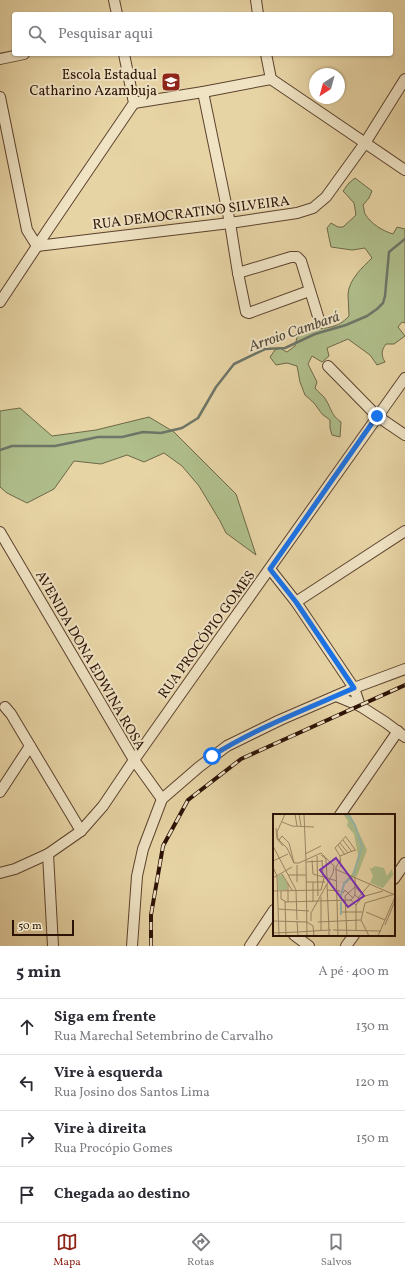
<!DOCTYPE html>
<html lang="pt">
<head>
<meta charset="utf-8">
<style>
	body { margin:0; font-family:Vollkorn,serif; background:#f7f7f7; color:#2b2b33 }
	.compass { position:absolute; left:309px; top:68px; width:36px; height:36px; border-radius:50%; background:#fff; box-shadow:0 1px 3px #0004; rotate:216deg }
	.scale { position:absolute; left:12px; bottom:10px; width:62px; box-sizing:border-box; padding-left:4px; border:2px solid #2d1206; border-top:0; font-size:11px; line-height:14px; white-space:nowrap; color:#2d1206; -webkit-text-stroke:3px #efe3c4; paint-order:stroke }
	.stop { position:absolute; width:12px; height:12px; margin:-9px; border:3px solid #1a73e8; border-radius:50%; background:#fff }
	.stop.end { background:#1a73e8; border-color:#fff; box-shadow:0 1px 4px #0008 }
	.list { margin:0; padding:0; list-style:none }
	h2 { display:flex; justify-content:space-between; align-items:center; height:52px; margin:0; padding:0 16px; font-size:17px }
	h2 small { font-size:13px; font-weight:400; color:#7c7c81 }
	.list li { display:grid; grid-template-columns:26px 1fr auto; gap:12px; align-items:center; box-sizing:border-box; height:56px; padding:0 16px; border-top:1px solid #e1e1e2 }
	.list b { display:block; font-size:15px; white-space:nowrap }
	.list p { margin:0; font-size:13px; white-space:nowrap; color:#7c7c81 }
	.list em { font-size:13px; font-style:normal; color:#7c7c81 }
	.icon { flex:none; width:22px; height:22px; fill:none; stroke:currentColor; stroke-width:2; stroke-linecap:round; stroke-linejoin:round }
	.map { position:relative; flex:none; width:405px; height:946px; overflow:hidden }
	.search { position:absolute; background:#fff; box-shadow:0 1px 3px #0004; left:12px; right:12px; top:12px; height:44px; display:flex; align-items:center; gap:10px; box-sizing:border-box; padding:0 14px; border-radius:4px; color:#7c7c81; font-size:15px }
	.sheet { height:276px; background:#fff }
	nav { display:flex; justify-content:space-around; align-items:center; box-sizing:border-box; height:56px; border-top:1px solid #e1e1e2; background:#fff; font-size:11px; color:#7c7c81 }
	nav a { display:grid; justify-items:center; gap:2px }
	nav .on { color:#8f2418 }
	.map>svg:first-child { display:block }
</style>
</head>
<body>
<div class="map">
<svg width="405" height="946" viewBox="0 0 405 946">
	<rect width="100%" height="100%" fill="#e7d4a5"/>
	<filter id="stains"><feTurbulence type="fractalNoise" baseFrequency=".005" numOctaves="4"/><feColorMatrix values="0 0 0 0 .2 0 0 0 0 .09 0 0 0 0 .02 0 0 0 .5 -.17"/></filter>
	<radialGradient id="worn" r=".72"><stop offset=".6" stop-color="#630" stop-opacity="0"/><stop offset="1" stop-color="#630" stop-opacity=".3"/></radialGradient>
	<g fill="#afbe8b" stroke="#6e6848">
		<path d="M 355,178 L 372,191 L 369,198 L 363,205 C 364,208 364,212 365,214 C 371,224 383,231 393,234 L 397,227 L 405,229 L 405,323 L 402,322 L 398,327 L 405,336 L 394,344 L 386,344 C 381,351 381,355 385,362 L 377,365 L 370,355 L 348,339 L 327,348 L 329,356 L 322,362 L 312,356 L 308,364 L 317,382 L 315,388 C 318,392 324,396 326,400 C 332,410 331,415 341,422 L 340,437 L 332,435 L 330,428 L 330,420 L 322,414 L 314,403 L 305,395 L 300,382 L 297,366 L 287,363 L 276,365 L 270,357 L 275,350 L 280,348 L 287,352 L 295,346 L 297,337 C 301,335 307,331 311,330 C 328,327 337,329 349,316 C 349,309 348,301 348,294 C 349,279 363,267 372,258 L 365,248 L 352,250 L 331,247 L 327,228 L 331,223 L 338,227 L 343,227 L 356,215 L 354,203 L 343,191 L 349,183 Z"/>
		<polygon points="20,408 52,436 96,430 149,417 174,432 236,494 256,555 226,533 220,521 199,486 182,466 164,453 144,462 127,455 101,464 74,461 54,489 27,503 7,493 0,487 0,411"/>
	</g>
	<g fill="none" stroke-linecap="round" stroke-linejoin="round">
		<polyline stroke="#6d7668" stroke-width="2.5" points="0,450 12,446 55,446 98,437 122,437 143,432 161,433 182,428 198,418 216,387 234,364 265,349 285,348 315,334 346,325 367,316 377,309 383,303 385,296 389,252 405,239"/>
		<defs>
			<g id="minor">
				<polyline points="114,0 117,14"/>
				<polyline points="256,0 258,14"/>
				<polyline points="0,59 24,54"/>
				<polyline points="271,79 405,170"/>
				<polyline points="203,92 230,223 238,273 246,312 249,313 309,291"/>
				<polyline points="0,97 27,230 37,246 230,223 297,213 313,208 326,197 365,143 405,79"/>
				<polyline points="134,103 203,92 271,79 266,54"/>
				<polyline points="238,273 291,257 297,257 301,261 320,323"/>
				<polyline points="0,302 49,228 134,103 124,54"/>
				<polyline points="328,366 377,416 405,435"/>
				<polyline points="0,532 134,760 162,799"/>
				<polyline points="270,569 296,602 354,688 360,706 385,722 405,737"/>
				<polyline points="296,602 405,531"/>
				<polyline points="336,696 360,706"/>
				<polyline points="5,707 11,714 81,831"/>
				<polyline points="0,792 30,746"/>
				<polyline points="340,815 398,731"/>
				<polyline points="48,854 53,946"/>
				<polyline points="0,873 15,869 48,854 81,831 103,806 134,760 218,641 405,378"/>
				<polyline points="394,879 405,863"/>
				<polyline points="294,935 309,946"/>
				<polyline points="132,946 137,876 143,849 162,799 199,767 227,746 280,720 354,688 405,669"/>
				<polyline points="250,946 274,910"/>
				<polyline points="346,946 354,935"/>
			</g>
		</defs>
		<use href="#minor" stroke="#5c422e" stroke-width="12"/>
		<use href="#minor" stroke="#efe3c4" stroke-width="10"/>
		<defs>
			<polyline id="rail" points="151,946 151,915 163,846 188,800 241,759 405,685"/>
		</defs>
		<use href="#rail" stroke="#2d1206" stroke-width="4"/>
		<use href="#rail" stroke="#efe3c4" stroke-width="2.5" stroke-dasharray="8" stroke-linecap="butt"/>
	</g>
	<g fill="none" stroke-linecap="round" stroke-linejoin="round">
		<path stroke="#1a73e8" stroke-width="5" d="M 212,756 C 256,728 307,709 354,688 L 296,602 L 270,569 L 377,416"/>
	</g>
	<defs>
		<symbol id="school-square" viewBox="-11 -11 22 22"><rect x="-9" y="-9" width="18" height="18" rx="4" fill="#8f2418" stroke="#efe3c4"/><path d="M0-5L7-2L0 1L-7-2ZM-4 1L0 2.5L4 1V4Q0 6-4 4Z" fill="#fff"/></symbol>
	</defs>
	<g fill-rule="evenodd">
		<use href="#school-square" x="160" y="71" width="22" height="22"/>
	</g>
	<g text-anchor="middle" stroke-width="4" stroke-linejoin="round" paint-order="stroke">
		<g font-size="14" fill="#2d1206" stroke="#efe3c4" text-anchor="end">
			<text x="157" y="79">Escola Estadual<tspan x="157" dy="16">Catharino Azambuja</tspan></text>
		</g>
		<g font-size="14" fill="#2d1206" stroke="#efe3c4">
			<text transform="translate(191 212) rotate(-7)" y="5">RUA DEMOCRATINO SILVEIRA</text>
			<text transform="translate(206 634) rotate(-54)" y="5">RUA PROCÓPIO GOMES</text>
			<text transform="translate(91 660) rotate(60)" y="5">AVENIDA DONA EDWINA ROSA</text>
		</g>
		<g font-size="15" font-style="italic" fill="#524c3f" stroke="#efe3c4">
			<text transform="translate(294 331) rotate(-19)" y="5">Arroio Cambará</text>
		</g>
	</g>
	<g transform="translate(273 814)">
		<rect width="122" height="122" fill="#e7d4a5"/>
		<path d="M 70,0 L 77,0 L 94,36 L 84,62 L 71,69 L 65,67 L 71,68 L 82,57 L 85,41 L 81,20 L 74,12 L 75,7 ZM 102,52 L 111,54 L 114,62 L 119,55 L 120,61 L 110,74 L 97,69 L 100,62 L 96,53 L 98,55 ZM 9,60 L 14,69 L 14,76 L 5,76 L 5,62 Z" fill="#afbe8b"/>
		<path fill="none" stroke="#97b8aa" stroke-width="2" d="M 75,0 L 82,11 L 89,33 L 80,61M 67,85 L 71,70 L 78,63M 68,88 L 68,101"/>
		<path fill="none" stroke="#9d8665" stroke-width="1" d="M 22,0 L 24,12M 26,0 L 28,12M 31,0 L 33,47M 9,8 L 19,12 L 41,13M 3,14 L 4,25 L 10,32M 4,18 L 5,25 L 14,34 L 21,49 L 26,49 L 48,39 L 61,52 L 60,59 L 38,99 L 38,107M 4,18 L 12,0M 73,23 L 83,37M 6,26 L 9,22 L 16,29 L 21,49M 70,26 L 79,38M 67,29 L 75,39M 65,31 L 72,41M 0,32 L 23,76 L 24,106M 32,40 L 48,32M 48,41 L 53,45 L 54,64M 44,42 L 45,82M 67,42 L 82,36M 39,46 L 40,60 L 64,67M 49,46 L 50,63M 0,47 L 15,40M 32,48 L 50,47M 33,48 L 34,122M 24,51 L 24,68M 0,53 L 4,62 L 6,122M 68,53 L 67,42 L 62,34 L 73,22M 62,55 L 122,81M 9,60 L 19,76M 15,61 L 33,61M 82,63 L 82,81 L 87,86 L 83,91 L 78,86 L 82,81M 0,64 L 19,53M 33,68 L 52,68M 40,68 L 40,88M 15,69 L 15,88M 54,70 L 56,116 L 58,116M 54,76 L 67,77M 0,77 L 48,76 L 51,64M 8,77 L 8,85 L 12,87 L 13,122M 70,79 L 72,76 L 80,84M 92,82 L 110,77M 85,84 L 97,70M 12,88 L 78,86M 83,91 L 83,116M 5,95 L 36,97M 69,98 L 89,98M 93,98 L 112,106M 0,107 L 34,108M 24,107 L 25,122M 34,108 L 40,112 L 41,122M 45,108 L 88,106M 112,111 L 122,87M 48,116 L 48,83M 60,116 L 108,117M 24,118 L 56,116 L 56,122M 0,119 L 24,118M 65,122 L 63,53 L 68,45M 74,122 L 72,82 L 82,73 L 92,82M 96,122 L 88,106 L 92,89 L 122,80M 105,122 L 122,83"/>
		<path fill="#7b2cbf" fill-opacity="0.15" stroke="#7b2cbf" stroke-width="2" d="M 63,44 L 91,82 L 75,93 L 47,56 Z"/>
		<rect width="122" height="122" fill="none" stroke="#2d1206" stroke-width="2"/>
	</g>
	<rect width="100%" height="100%" filter="url(#stains)"/>
	<rect width="100%" height="100%" fill="url(#worn)"/>
</svg>
<svg class="compass" viewBox="-18 -18 36 36"><path d="M0-13l5 13h-10z" fill="#e53935"/><path d="M0 13l5-13h-10z" fill="#7c7c81"/></svg>
<div class="scale">50 m</div>
<div class="stop" style="left:212px;top:756px"></div>
<div class="stop end" style="left:377px;top:416px"></div>
<div class="search"><svg class="icon" aria-label="search" viewBox="0 0 24 24"><circle cx="10" cy="10" r="6"/><path d="M15 15l6 6"/></svg>Pesquisar aqui</div>
</div>
<section class="sheet">
<h2>5 min<small>A pé · 400 m</small></h2>
<ul class="list">
<li><svg class="icon" aria-label="ahead" viewBox="0 0 24 24"><path d="M12 20V5M6 11l6-6 6 6"/></svg><div><b>Siga em frente</b><p>Rua Marechal Setembrino de Carvalho</p></div><em>130 m</em></li>
<li><svg class="icon" aria-label="left" viewBox="0 0 24 24"><path d="M17 20v-9H6M10 6l-5 5 5 5"/></svg><div><b>Vire à esquerda</b><p>Rua Josino dos Santos Lima</p></div><em>120 m</em></li>
<li><svg class="icon" aria-label="right" viewBox="0 0 24 24"><path d="M7 20v-9h11M14 6l5 5-5 5"/></svg><div><b>Vire à direita</b><p>Rua Procópio Gomes</p></div><em>150 m</em></li>
<li><svg class="icon" aria-label="arrive" viewBox="0 0 24 24"><path d="M6 21V4h12l-3 4 3 4H6"/></svg><div><b>Chegada ao destino</b></div></li>
</ul>
</section>
<nav>
<a class="on"><svg class="icon" aria-label="map" viewBox="0 0 24 24"><path d="M3 6l6-2 6 2 6-2v14l-6 2-6-2-6 2zM9 4v14M15 6v14"/></svg>Mapa</a>
<a><svg class="icon" aria-label="directions" viewBox="0 0 24 24"><path d="M12 3l9 9-9 9-9-9zM9 14v-3h6M13 9l2 2-2 2"/></svg>Rotas</a>
<a><svg class="icon" aria-label="saved" viewBox="0 0 24 24"><path d="M7 4h10v16l-5-4-5 4z"/></svg>Salvos</a>
</nav>
</body>
</html>
